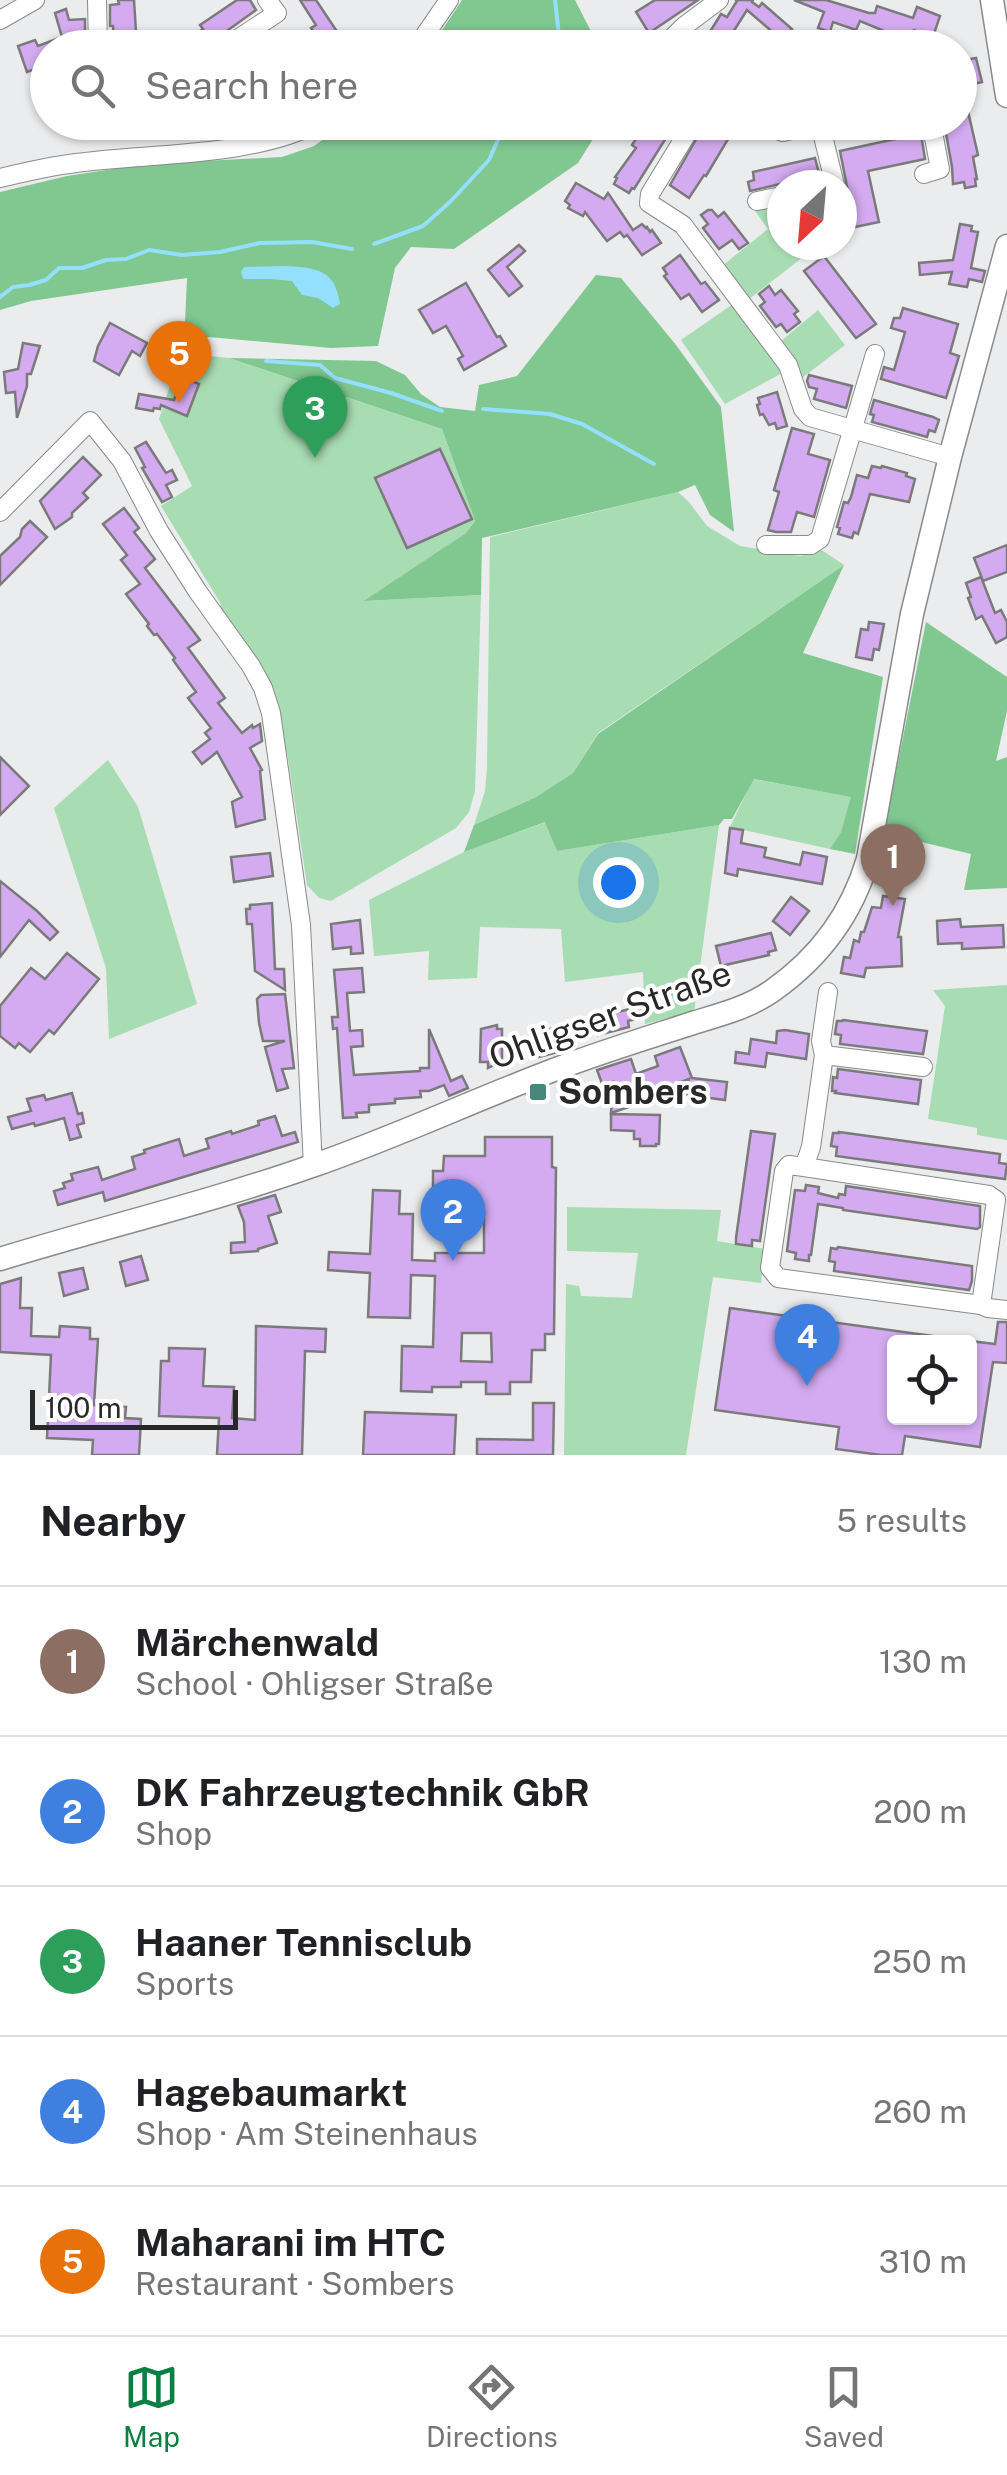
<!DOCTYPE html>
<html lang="en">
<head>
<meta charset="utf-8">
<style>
	body { margin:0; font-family:"Public Sans",sans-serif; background:#f2f2f2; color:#202124 }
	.controls { position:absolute; right:30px; bottom:30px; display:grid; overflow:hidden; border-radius:10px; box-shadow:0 2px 8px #0004 }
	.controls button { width:90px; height:90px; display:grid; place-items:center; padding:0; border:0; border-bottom:2px solid #e0e0e0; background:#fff; color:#202124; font:50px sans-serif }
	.compass { position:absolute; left:767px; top:170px; width:90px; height:90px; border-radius:50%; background:#fff; box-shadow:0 2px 8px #0004; rotate:206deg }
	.scale { position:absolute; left:30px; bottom:25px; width:208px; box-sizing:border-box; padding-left:10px; border:5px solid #282829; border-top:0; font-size:28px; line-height:35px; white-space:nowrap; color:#282829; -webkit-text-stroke:8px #fff; paint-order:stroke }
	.you { position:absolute; left:618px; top:882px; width:35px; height:35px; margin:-25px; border:8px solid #fff; border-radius:50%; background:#1a73e8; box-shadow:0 0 0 15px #1a73e833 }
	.badge { display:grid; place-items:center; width:65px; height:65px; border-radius:50%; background:#0b8043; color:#fff; font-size:32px; font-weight:700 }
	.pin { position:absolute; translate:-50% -82px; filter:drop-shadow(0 2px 5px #0008) }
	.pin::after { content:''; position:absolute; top:52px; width:35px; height:30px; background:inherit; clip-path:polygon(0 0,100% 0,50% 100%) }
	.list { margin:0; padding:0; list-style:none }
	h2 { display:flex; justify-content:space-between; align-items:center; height:130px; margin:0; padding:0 40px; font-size:42px }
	h2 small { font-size:32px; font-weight:400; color:#757577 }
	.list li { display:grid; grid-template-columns:65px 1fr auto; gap:30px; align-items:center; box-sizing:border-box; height:150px; padding:0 40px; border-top:2px solid #e0e0e0 }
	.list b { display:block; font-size:38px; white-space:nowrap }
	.list p { margin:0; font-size:32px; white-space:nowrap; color:#757577 }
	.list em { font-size:32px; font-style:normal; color:#757577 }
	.icon { flex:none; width:55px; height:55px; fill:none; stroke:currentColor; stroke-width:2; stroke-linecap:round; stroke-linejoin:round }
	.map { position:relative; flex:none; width:1007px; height:1455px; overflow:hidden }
	.search { position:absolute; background:#fff; box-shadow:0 2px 8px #0004; left:30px; right:30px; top:30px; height:110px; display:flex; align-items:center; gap:25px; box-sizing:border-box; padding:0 35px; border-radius:55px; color:#757577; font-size:38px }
	.sheet { height:880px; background:#fff }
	nav { display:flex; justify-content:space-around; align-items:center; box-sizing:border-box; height:140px; border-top:2px solid #e0e0e0; background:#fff; font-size:28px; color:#757577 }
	nav a { display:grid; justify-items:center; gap:5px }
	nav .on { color:#0b8043 }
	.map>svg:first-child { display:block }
</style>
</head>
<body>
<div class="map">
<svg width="1007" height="1455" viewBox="0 0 1007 1455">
	<rect width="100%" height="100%" fill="#ebeced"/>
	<g fill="#a8dcb2">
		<polygon points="782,205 782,245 811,245 812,250 749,299 722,266 768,229 755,211"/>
		<polygon points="733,304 782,373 725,404 681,340"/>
		<polygon points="818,310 845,345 802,378 798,365 780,342"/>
		<polygon points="181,353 229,358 442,429 475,521 466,533 366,601 481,595 475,791 469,812 456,828 331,901 319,898 307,885 288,758 270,688 219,608 221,604 161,506 192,486 159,419"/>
		<polygon points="678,492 689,502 707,526 740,546 800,556 820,549 844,565 598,733 573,773 536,797 474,825 485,791 487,768 490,537"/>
		<polygon points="108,760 138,807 197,1004 109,1039 106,968 54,808"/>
		<polygon points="753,779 852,797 841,832 830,849 730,827"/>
		<polygon points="546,822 557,851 719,825 694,1012 645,1024 643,972 565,982 561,929 480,927 477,978 428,980 429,951 374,956 369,900 464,852"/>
		<polygon points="1007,985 1007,1140 977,1135 977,1128 928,1119 945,1006 933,990"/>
		<polygon points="567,1207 721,1210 717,1241 765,1249 761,1283 713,1277 686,1455 564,1455 566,1284 579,1286 581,1296 632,1298 638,1253 567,1251"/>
	</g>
	<g fill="#80c790">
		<polygon points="462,0 575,0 599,47 431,47"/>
		<polygon points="346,123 603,123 578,163 454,249 411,247 395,268 378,346 331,348 209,337 184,344 187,278 31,301 0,310 0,192 67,176 146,164 282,157 314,146"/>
		<polygon points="596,275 621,278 676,345 721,407 734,532 710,515 695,485 678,492 482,538 481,595 364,601 466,533 475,521 442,429 229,358 376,361 405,375 421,394 440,407 475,411 479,385 517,376"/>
		<polygon points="844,565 803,653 883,677 855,854 830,849 841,832 851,797 754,779 732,819 724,819 719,825 557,851 545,822 464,852 474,825 536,797 573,773 598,734"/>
		<polygon points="926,622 1007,677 1007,711 996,761 1007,757 1007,888 964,890 971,854 884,833"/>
	</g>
	<path fill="#94defe" d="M 286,266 C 317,268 335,269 340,304 L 333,308 L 318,298 L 302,295 L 292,281 L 271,279 L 243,279 L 241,272 L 244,267 Z"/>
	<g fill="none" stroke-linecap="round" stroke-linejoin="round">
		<g stroke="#94defe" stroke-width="4">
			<polyline points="555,0 559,35 555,48"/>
			<polyline points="374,244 423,226 450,202 489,160 506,122"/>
			<polyline points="0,297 13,287 29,285 46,280 59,268 82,268 106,260 126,259 149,250 182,255 220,252 260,243 312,242 352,249"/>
			<polyline points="266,361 320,365 335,378 391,393 442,411"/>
			<polyline points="483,409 550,414 582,424 654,464"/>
		</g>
	</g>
	<g fill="#d4abf1" stroke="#7b7a7b" stroke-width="2.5" fill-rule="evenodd">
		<polygon points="118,0 134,0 137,48 126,48 126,43 114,44 113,26 110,26 110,5 119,4"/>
		<polygon points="237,0 250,0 256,10 217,38 212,48 175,48 203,29 200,25"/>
		<polygon points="300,0 316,0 348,48 324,48 311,28 316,25"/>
		<polygon points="655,0 698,0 649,33 636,12"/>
		<polygon points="736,0 753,0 752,2 759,7 762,3 792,29 782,40 747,10 723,48 696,48 706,33 708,35 721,14 727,17 737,1"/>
		<polygon points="794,0 826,0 869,13 875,13 877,6 913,18 917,7 940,16 933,37 914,30 912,36 907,35 906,40 860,21 856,30 833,22 830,32 818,28 824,12"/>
		<polygon points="66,9 69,20 85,19 85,48 48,48 48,64 27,72 18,46 35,40 38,46 62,37 55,13"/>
		<polygon points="976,58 982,82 960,87 960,61"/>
		<polygon points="960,94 964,94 978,155 973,157 977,179 975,179 976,186 965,188 964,182 953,184 952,167 944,122 960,122"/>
		<polygon points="647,122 676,122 634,189 632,188 629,193 614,184 617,178 615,177 636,148 632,145"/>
		<polygon points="706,122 738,122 734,135 731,134 706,176 704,175 689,198 670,185"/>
		<polygon points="915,122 919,122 925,159 868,171 879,222 855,227 840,151 909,136 908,132 917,130"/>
		<polygon points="815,158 821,181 804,185 780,184 750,191 748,182 754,180 753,172"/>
		<polygon points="576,183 604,199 608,193 633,230 642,224 646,228 647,227 650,232 652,230 661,243 642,255 627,235 624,237 620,232 607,241 585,212 583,216 568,208 570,205 565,201"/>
		<polygon points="708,210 712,210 718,217 724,212 748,243 739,249 732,240 719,249 703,228 708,224 701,215"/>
		<polygon points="960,224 972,226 971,231 978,232 971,268 985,271 982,282 969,279 967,287 949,284 952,272 920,275 919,263 953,260"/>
		<polygon points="519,245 525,251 507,267 522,286 509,296 488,270"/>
		<polygon points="680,255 701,284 705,282 719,300 702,312 689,294 681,299 664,276 667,274 663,268"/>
		<polygon points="824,256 876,324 856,338 804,271"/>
		<polygon points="466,283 497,337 500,336 506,346 464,370 458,359 463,356 446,326 433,333 419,310"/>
		<polygon points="769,286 775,295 781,290 798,311 794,314 800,322 787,332 781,324 776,327 760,306 765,302 759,294"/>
		<polygon points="903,308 958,324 950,353 959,356 946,398 881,379 884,367 894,370 905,332 891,328 894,318 900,318"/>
		<polygon points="110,323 147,343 140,356 132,351 119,375 94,361 98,346"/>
		<polygon points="23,343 40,346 31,374 27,374 27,386 17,418 15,392 6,393 4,372 18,369"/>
		<polygon points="809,375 852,386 846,408 814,399 817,389 809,387 807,381"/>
		<polygon points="187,379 199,384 187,416 161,405 160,409 154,408 153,411 136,408 139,394 174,400 181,383 185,384"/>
		<polygon points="777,392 787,426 777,429 775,423 769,425 763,414 760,415 757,405 760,404 758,398"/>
		<polygon points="874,400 933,417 939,420 935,432 929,430 927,437 872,422 874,415 870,414"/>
		<polygon points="792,428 814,434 808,454 830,460 814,517 797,512 791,532 776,532 768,530 779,492 774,490"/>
		<polygon points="146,442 166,473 172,470 177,480 166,485 172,497 162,502 142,468 145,467 135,448"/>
		<polygon points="440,449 472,519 407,548 375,478"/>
		<polygon points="83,457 101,475 83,493 88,498 72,513 72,517 55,529 40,501"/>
		<polygon points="872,466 881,468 882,466 907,473 906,476 915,479 909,502 870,494 858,534 854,532 852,538 838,534 840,528 837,527 844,502 848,503 851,497 857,475 868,478"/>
		<polygon points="124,508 139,528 134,532 155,559 145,568 200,640 188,648 225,698 218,703 242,733 252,725 253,728 260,724 262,741 250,748 262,770 260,771 265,819 236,827 232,802 242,797 217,752 202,764 193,752 210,739 205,733 211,728 188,698 196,692 173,660 175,658 157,634 154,635 147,626 149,624 126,594 140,584 121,560 127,555 103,524"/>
		<polygon points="30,521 47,537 0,585 0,556 20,537 22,529"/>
		<polygon points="1007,545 1007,572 983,581 974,558"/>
		<polygon points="981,577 995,613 1001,610 1007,622 1007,637 996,643 982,616 976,619 968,598 971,597 966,583"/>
		<polygon points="869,622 884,624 879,650 874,649 872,660 856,657 861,629 868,630"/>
		<polygon points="0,757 29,786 0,815"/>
		<polygon points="730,828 743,830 741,843 766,848 764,857 800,865 803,852 827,857 822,884 738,869 737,876 725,873"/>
		<polygon points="270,853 273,876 234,882 231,857"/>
		<polygon points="0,881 37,911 58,932 50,940 29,920 0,957"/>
		<polygon points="883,896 905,899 898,937 901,937 902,966 866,968 864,977 841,973 844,957 850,958 854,940 859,942 861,932 864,932 872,907 881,908"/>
		<polygon points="791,897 809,911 790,935 773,921"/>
		<polygon points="272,903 275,969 284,969 285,990 255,971 252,924 247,924 246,909 250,909 250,905"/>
		<polygon points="960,919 961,927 1003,925 1004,947 962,949 962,943 938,944 937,921"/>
		<polygon points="360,920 363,953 351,954 351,947 333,949 331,924"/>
		<polygon points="771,933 776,950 768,952 769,955 721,966 716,946"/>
		<polygon points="67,953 99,979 54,1034 49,1030 30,1052 19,1043 15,1048 0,1036 0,1006 31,968 45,979"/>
		<polygon points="362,968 364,992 347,993 350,1031 362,1030 363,1046 351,1047 354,1075 420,1071 420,1068 429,1068 429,1029 451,1081 462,1076 468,1088 449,1096 444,1085 429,1091 420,1091 421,1097 395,1099 395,1103 369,1105 369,1112 356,1113 357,1117 343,1118 337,1028 333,1029 332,1017 338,1017 334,970"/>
		<polygon points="285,994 294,1068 282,1069 288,1088 277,1091 265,1047 285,1041 263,1041 259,1023 257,999 261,995"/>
		<polygon points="640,1006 643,1017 628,1021 629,1027 598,1035 593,1019"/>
		<polygon points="843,1020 927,1031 923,1054 840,1044 841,1035 835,1034 837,1021 842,1021"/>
		<polygon points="497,1025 497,1029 502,1029 502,1061 488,1068 488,1062 480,1062 481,1029"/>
		<polygon points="553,1028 562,1051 539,1057 531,1037"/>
		<polygon points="785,1030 809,1034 806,1059 767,1053 765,1067 735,1063 736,1052 749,1054 751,1039 776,1043 777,1031"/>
		<polygon points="680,1047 692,1078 727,1082 725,1100 687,1095 689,1079 663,1089 665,1095 611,1113 613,1082 603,1086 597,1070 631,1059 636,1074 658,1066 655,1056"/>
		<polygon points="838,1069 921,1080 918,1104 835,1093 836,1091 832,1091 833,1077 837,1078"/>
		<polygon points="72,1093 78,1114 82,1113 84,1123 77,1125 81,1137 70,1140 64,1118 35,1126 34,1123 12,1129 8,1117 31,1111 27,1099 44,1095 46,1100"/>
		<polygon points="611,1114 660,1115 659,1144 656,1144 656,1146 640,1146 640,1139 634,1139 634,1131 611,1130"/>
		<polygon points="275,1116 282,1136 295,1132 298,1142 105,1201 103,1192 58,1205 54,1191 65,1188 63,1183 73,1180 71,1174 98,1167 102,1180 135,1169 132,1157 145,1153 144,1150 179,1139 184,1156 209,1148 206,1139 231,1131 232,1134 259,1125 258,1121"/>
		<polygon points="751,1131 775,1134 760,1241 752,1240 752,1246 736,1244 736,1238"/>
		<polygon points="839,1132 1000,1154 999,1163 1007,1164 1005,1179 836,1156 837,1147 831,1146 833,1133 839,1133"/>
		<path d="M 485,1137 L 552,1137 L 552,1167 L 556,1168 L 554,1334 L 545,1334 L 545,1350 L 532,1350 L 531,1382 L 510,1382 L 510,1394 L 486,1394 L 486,1382 L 461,1382 L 461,1387 L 432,1387 L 432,1392 L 401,1391 L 402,1346 L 433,1347 L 435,1276 L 411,1275 L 410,1318 L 368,1317 L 370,1273 L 328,1270 L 329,1252 L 370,1254 L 373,1190 L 400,1191 L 399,1214 L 413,1214 L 412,1260 L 435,1261 L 435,1253 L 484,1253 L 484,1213 L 433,1212 L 433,1171 L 443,1171 L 444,1156 L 485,1156 ZM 462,1333 L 491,1333 L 492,1362 L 461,1361 Z"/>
		<polygon points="806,1185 819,1187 818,1193 838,1198 839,1194 845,1195 846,1186 980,1206 980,1227 977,1229 843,1210 843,1208 818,1204 811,1255 809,1255 809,1261 795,1259 796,1253 787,1251 790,1227 795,1190 805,1191"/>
		<polygon points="275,1195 281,1212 268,1216 277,1243 258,1249 258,1251 231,1253 231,1243 245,1242 244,1222 238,1206"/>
		<polygon points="838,1247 972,1266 972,1281 969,1290 834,1271 835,1262 829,1261 831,1248 837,1249"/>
		<polygon points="141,1256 148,1280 126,1286 120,1262"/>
		<polygon points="83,1268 88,1289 64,1296 59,1273"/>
		<polygon points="21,1278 20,1308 32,1308 31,1336 59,1337 60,1326 90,1328 90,1339 98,1339 94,1405 126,1407 125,1418 141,1419 139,1455 92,1455 93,1440 47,1438 51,1355 0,1352 0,1284"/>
		<polygon points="730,1308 933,1336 932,1342 894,1342 894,1418 970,1418 970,1341 995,1344 998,1322 1007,1322 1007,1363 993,1362 980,1447 905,1436 902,1455 881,1455 836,1449 839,1427 715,1410"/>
		<polygon points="256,1326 326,1329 325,1352 305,1351 302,1455 217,1455 219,1418 159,1416 161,1361 169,1361 169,1348 205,1349 203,1386 234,1387 232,1418 255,1420"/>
		<polygon points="533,1403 554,1403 553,1455 477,1455 477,1439 533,1440"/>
		<polygon points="365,1412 456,1415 454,1455 363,1455"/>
	</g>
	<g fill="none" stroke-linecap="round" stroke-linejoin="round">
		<defs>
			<g id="minor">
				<polyline points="97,0 98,48"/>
				<polyline points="0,20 35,0"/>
				<polyline points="224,48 277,13 267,0"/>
				<polyline points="416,48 449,0"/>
				<polyline points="662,48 683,27 719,0"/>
				<polyline points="694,122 650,194 649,203 683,225 788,365 803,409 810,417 950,457"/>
				<polyline points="756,122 783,132 827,122"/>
				<polyline points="820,124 835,185"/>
				<polyline points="924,174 940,169 931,122"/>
				<path d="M 0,178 C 25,172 51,166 76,163 C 148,153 256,157 319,122"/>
				<polyline points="757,201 782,196"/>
				<polyline points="0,512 90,421 122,461 159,531 198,592 251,666 263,688 271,713 301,925 313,1166"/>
				<polyline points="766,545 811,545 820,539 875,354"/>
				<polyline points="824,1055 923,1067"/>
				<polyline points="804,1167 989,1195 996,1200 981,1305 778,1278 770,1268 784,1171 789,1165 804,1167 811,1147 824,1055 821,1041 828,992"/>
				<polyline points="981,1305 988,1308 1007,1310"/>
			</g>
			<g id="secondary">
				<polyline points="992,0 1007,96"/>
				<path d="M 0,1259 C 104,1227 210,1202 312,1166 C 396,1137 476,1099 559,1068 C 604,1051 650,1037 696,1022 C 723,1014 749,1007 772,991 C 819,958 852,914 868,859 L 912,614 L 950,457 L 1007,246"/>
			</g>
		</defs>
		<use href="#minor" stroke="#898a8b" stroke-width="20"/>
		<use href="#secondary" stroke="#898a8b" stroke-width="25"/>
		<use href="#minor" stroke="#fff" stroke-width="18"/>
		<use href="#secondary" stroke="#fff" stroke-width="22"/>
	</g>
	<rect fill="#46897a" stroke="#fff" stroke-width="4" x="528" y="1082" width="20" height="20" rx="5"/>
	<g text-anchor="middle" stroke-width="8" stroke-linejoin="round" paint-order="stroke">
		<g font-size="35" fill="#282829" stroke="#fff">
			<text transform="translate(610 1015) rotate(-20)" y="12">Ohligser Straße</text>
		</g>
		<g font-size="35" font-weight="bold" fill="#282829" stroke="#fff" text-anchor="start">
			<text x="558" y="1104">Sombers</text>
		</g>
	</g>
</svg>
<div class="controls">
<button><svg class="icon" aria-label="locate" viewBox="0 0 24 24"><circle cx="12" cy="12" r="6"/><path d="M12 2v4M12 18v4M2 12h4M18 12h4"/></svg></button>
</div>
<svg class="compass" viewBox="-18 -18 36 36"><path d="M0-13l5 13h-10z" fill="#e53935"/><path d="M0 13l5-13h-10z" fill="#757577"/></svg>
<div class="scale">100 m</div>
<div class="you"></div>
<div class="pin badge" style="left:893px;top:906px;background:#8d6e63">1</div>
<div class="pin badge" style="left:453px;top:1261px;background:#3f7fe0">2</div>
<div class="pin badge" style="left:315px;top:458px;background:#2e9e5b">3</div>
<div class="pin badge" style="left:807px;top:1386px;background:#3f7fe0">4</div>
<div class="pin badge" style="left:179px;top:403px;background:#e8710a">5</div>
<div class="search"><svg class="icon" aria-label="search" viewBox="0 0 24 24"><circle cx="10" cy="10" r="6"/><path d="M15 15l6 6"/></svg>Search here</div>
</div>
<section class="sheet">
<h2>Nearby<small>5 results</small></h2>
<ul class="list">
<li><span class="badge" style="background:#8d6e63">1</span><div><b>Märchenwald</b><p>School · Ohligser Straße</p></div><em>130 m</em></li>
<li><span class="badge" style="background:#3f7fe0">2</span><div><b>DK Fahrzeugtechnik GbR</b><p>Shop</p></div><em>200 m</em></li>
<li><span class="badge" style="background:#2e9e5b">3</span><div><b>Haaner Tennisclub</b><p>Sports</p></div><em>250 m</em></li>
<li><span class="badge" style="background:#3f7fe0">4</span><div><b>Hagebaumarkt</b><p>Shop · Am Steinenhaus</p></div><em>260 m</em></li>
<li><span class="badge" style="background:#e8710a">5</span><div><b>Maharani im HTC</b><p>Restaurant · Sombers</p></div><em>310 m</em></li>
</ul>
</section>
<nav>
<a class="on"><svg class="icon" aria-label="map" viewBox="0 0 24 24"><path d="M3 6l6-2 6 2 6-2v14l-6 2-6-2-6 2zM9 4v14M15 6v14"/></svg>Map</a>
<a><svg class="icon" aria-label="directions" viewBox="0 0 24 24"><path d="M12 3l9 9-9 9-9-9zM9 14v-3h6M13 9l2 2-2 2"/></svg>Directions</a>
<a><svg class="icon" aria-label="saved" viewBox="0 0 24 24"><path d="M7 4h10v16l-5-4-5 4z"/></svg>Saved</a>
</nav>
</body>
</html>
